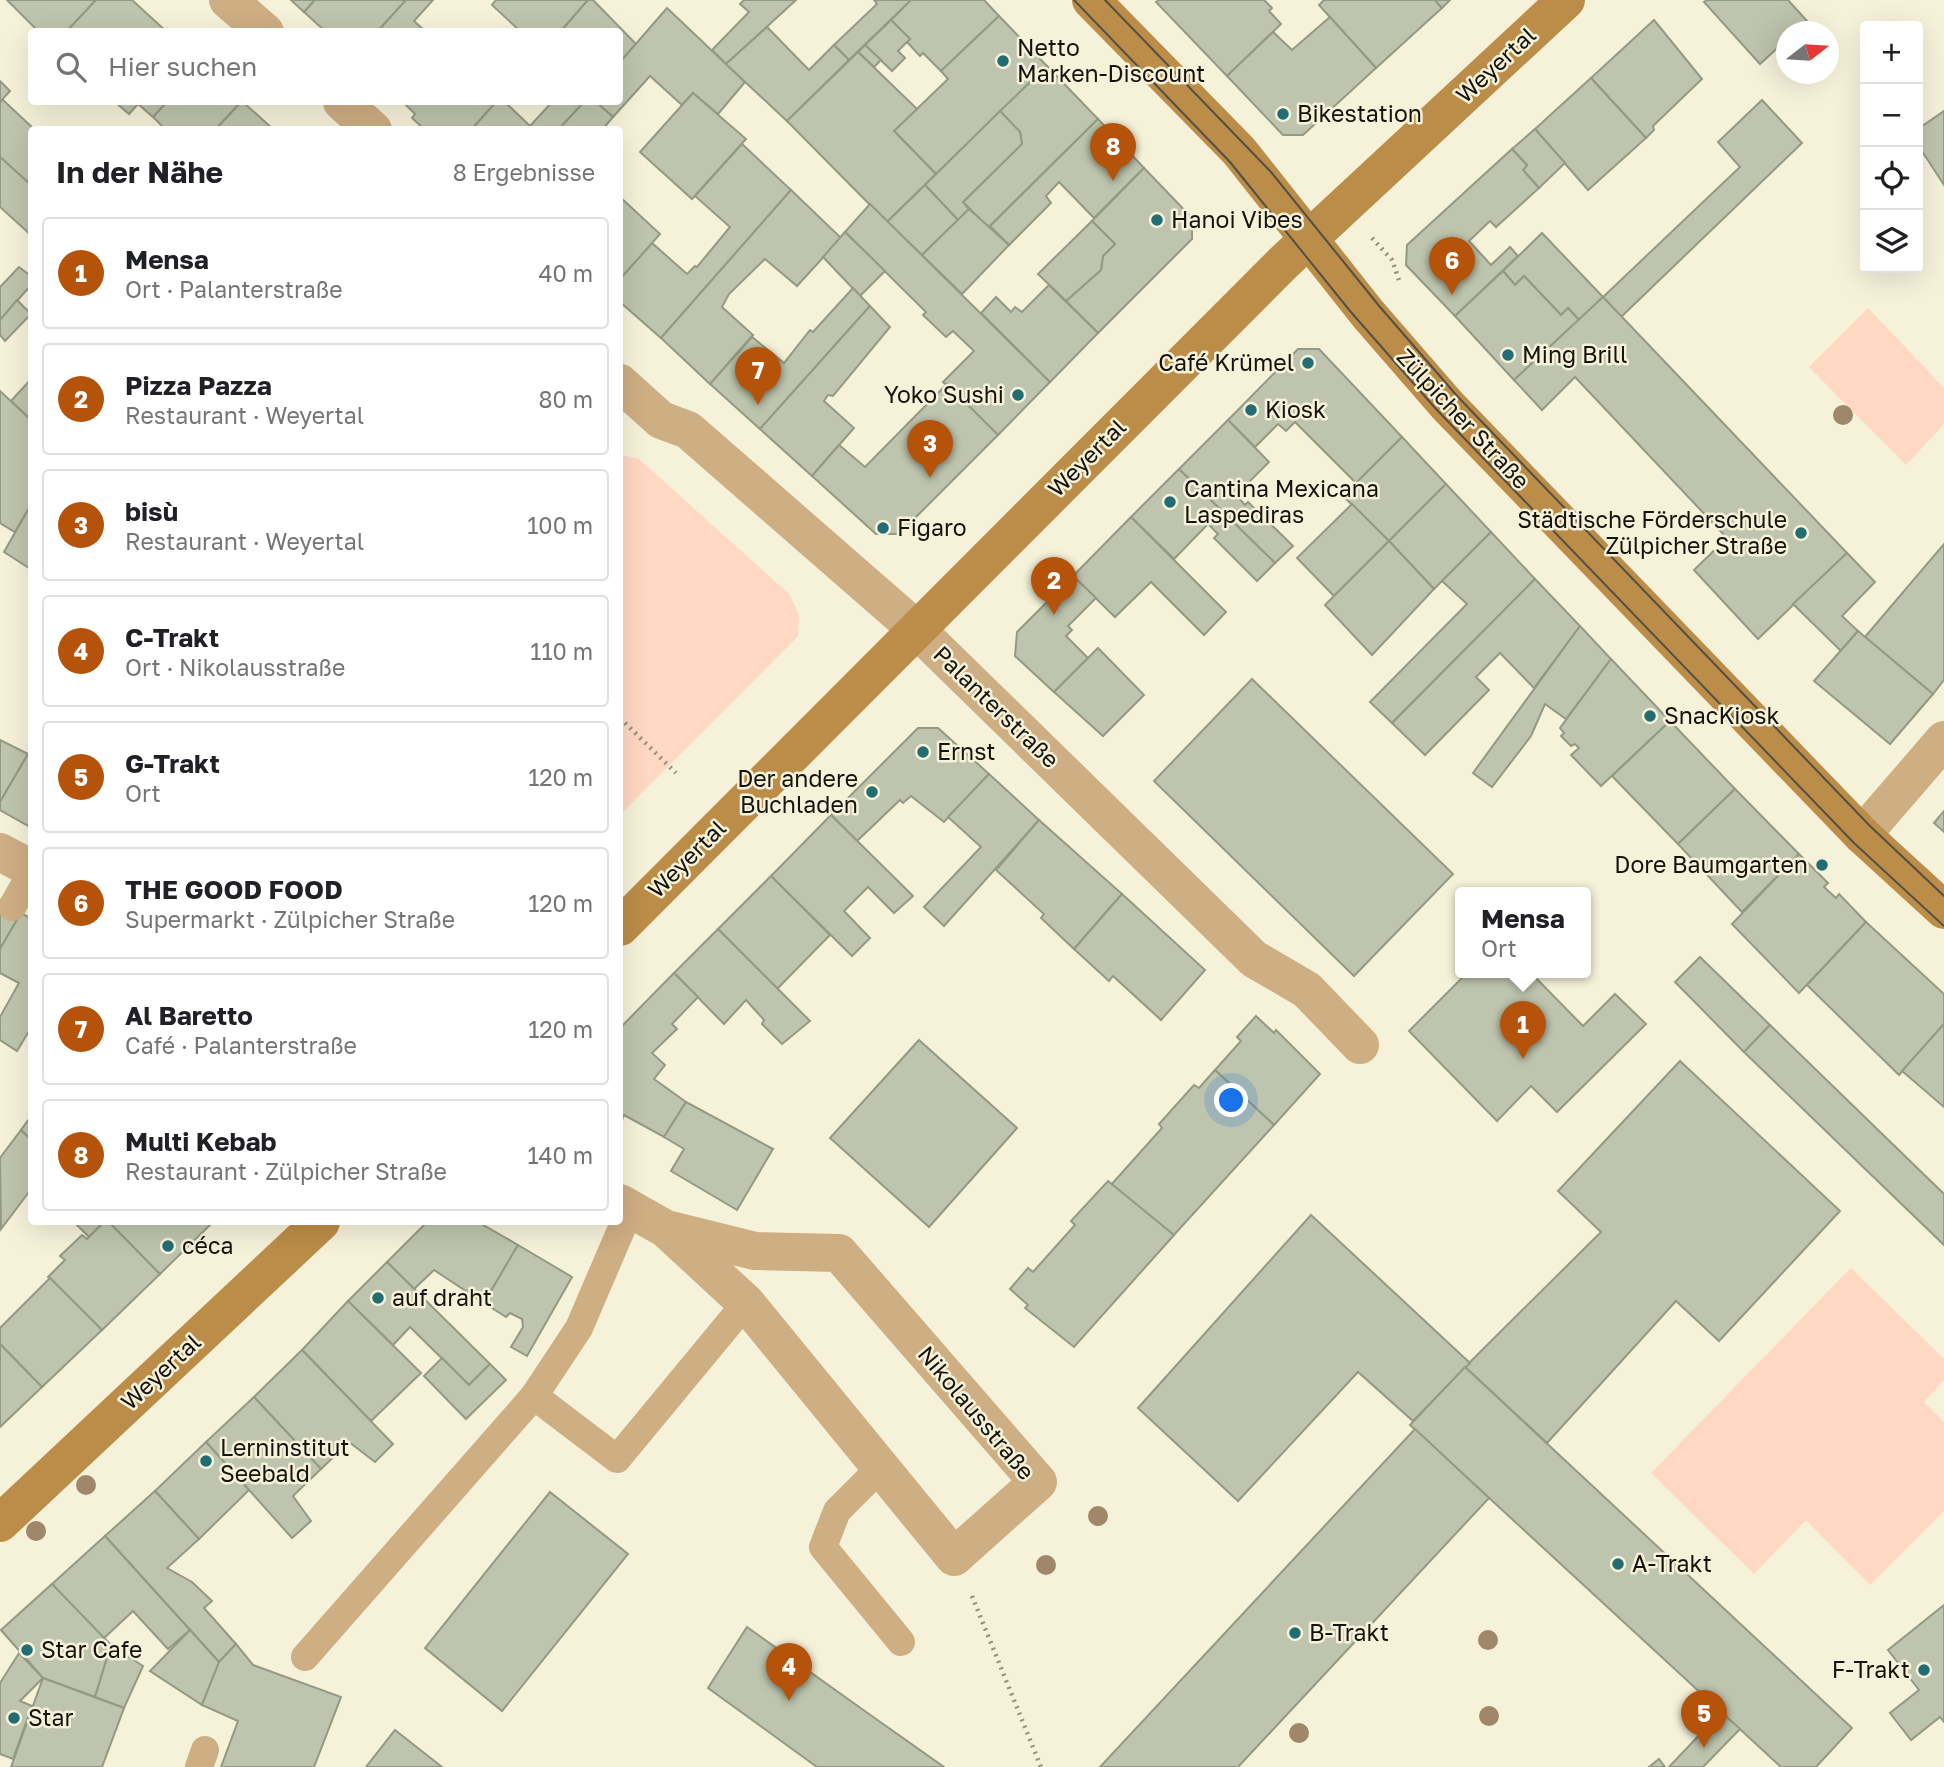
<!DOCTYPE html>
<html lang="de">
<head>
<meta charset="utf-8">
<style>
	body { margin:0; font-family:"Golos Text",sans-serif; background:#f6f6f6; color:#202124 }
	.controls { position:absolute; right:21px; top:21px; display:grid; overflow:hidden; border-radius:7px; box-shadow:0 7px 28px #0002 }
	.controls button { width:63px; height:63px; display:grid; place-items:center; padding:0; border:0; border-bottom:2px solid #e0e0e0; background:#fff; color:#202124; font:35px sans-serif }
	.compass { position:absolute; left:1776px; top:21px; width:63px; height:63px; border-radius:50%; background:#fff; box-shadow:0 7px 28px #0002; rotate:73deg }
	.you { position:absolute; left:1232px; top:1101px; width:24px; height:24px; margin:-18px; border:5px solid #fff; border-radius:50%; background:#1a73e8; box-shadow:0 0 0 10px #1a73e833 }
	.badge { display:grid; place-items:center; width:46px; height:46px; border-radius:50%; background:#b45309; color:#fff; font-size:23px; font-weight:700 }
	.pin { position:absolute; translate:-50% -58px; filter:drop-shadow(0 2px 4px #0008) }
	.pin::after { content:''; position:absolute; top:37px; width:24px; height:21px; background:inherit; clip-path:polygon(0 0,100% 0,50% 100%) }
	.popup { position:absolute; left:1455px; top:887px; width:136px; height:91px; box-sizing:border-box; display:grid; place-content:center; border-radius:7px; background:#fff; filter:drop-shadow(0 2px 5px #0005); font-size:23px; white-space:nowrap; color:#757577 }
	.popup b { font-size:26px; color:#202124 }
	.popup::after { content:''; position:absolute; left:50%; top:100%; margin-left:-14px; border:14px solid transparent; border-top-color:#fff }
	.list { margin:0; padding:0; list-style:none }
	h2 { display:flex; justify-content:space-between; align-items:center; height:91px; margin:0; padding:0 28px; font-size:30px }
	h2 small { font-size:23px; font-weight:400; color:#757577 }
	.list li { display:grid; grid-template-columns:46px 1fr auto; gap:21px; align-items:center; box-sizing:border-box; height:112px; margin:0 14px 14px; padding:0 14px; border:2px solid #e0e0e0; border-radius:7px }
	.list b { display:block; font-size:26px; white-space:nowrap }
	.list p { margin:0; font-size:23px; white-space:nowrap; color:#757577 }
	.list em { font-size:23px; font-style:normal; color:#757577 }
	.icon { flex:none; width:38px; height:38px; fill:none; stroke:currentColor; stroke-width:2; stroke-linecap:round; stroke-linejoin:round }
	.map { position:relative; flex:none; width:1944px; height:1767px; overflow:hidden }
	.search { position:absolute; background:#fff; box-shadow:0 7px 28px #0002; left:28px; top:28px; width:595px; height:77px; display:flex; align-items:center; gap:18px; box-sizing:border-box; padding:0 24px; border-radius:7px; color:#757577; font-size:26px }
	.panel { position:absolute; background:#fff; box-shadow:0 7px 28px #0002; left:28px; top:126px; width:595px; height:1099px; border-radius:7px }
	.map>svg:first-child { display:block }
</style>
</head>
<body>
<div class="map">
<svg width="1944" height="1767" viewBox="0 0 1944 1767">
	<rect width="100%" height="100%" fill="#f6f1d9"/>
	<g fill="#fed8c2">
		<polygon points="1868,308 1944,388 1944,424 1906,465 1809,367"/>
		<polygon points="622,455 639,459 790,595 799,615 798,636 620,815 620,456"/>
		<polygon points="1851,1268 1944,1359 1944,1380 1924,1402 1944,1422 1944,1511 1870,1585 1806,1520 1754,1574 1651,1473"/>
	</g>
	<g fill="#bec4ad" stroke="#949983" stroke-width="2">
		<polygon points="7,0 96,0 66,32 39,32"/>
		<polygon points="96,0 132,0 167,32 66,32"/>
		<polygon points="291,0 315,0 304,12"/>
		<polygon points="315,0 406,0 377,32 326,32 304,12"/>
		<polygon points="406,0 433,0 414,21 426,32 377,32"/>
		<polygon points="496,0 588,0 560,32 521,32 492,5"/>
		<polygon points="588,0 593,0 636,44 620,62 620,32 560,32"/>
		<polygon points="744,0 796,0 726,64 712,50 749,12 740,4"/>
		<polygon points="874,0 911,0 849,60 834,45 877,4"/>
		<polygon points="911,0 984,0 999,16 941,71 923,53 920,56 907,42 910,39 891,20"/>
		<polygon points="1159,0 1264,0 1272,8 1269,11 1281,24 1227,76 1156,2"/>
		<polygon points="1324,0 1435,0 1442,8 1376,68 1319,5"/>
		<polygon points="1435,0 1450,0 1442,8"/>
		<polygon points="1707,0 1788,0 1807,21 1796,32 1786,32 1786,40 1760,64 1704,2"/>
		<polygon points="667,8 745,82 718,114 693,93 682,105 650,76 613,117 596,102 620,102 620,62"/>
		<polygon points="999,16 1047,66 936,174 894,131 948,79 941,71"/>
		<polygon points="1330,17 1376,68 1303,135 1283,135 1227,76 1273,32 1292,50"/>
		<polygon points="891,20 910,39 898,51 905,58 892,71 865,45"/>
		<polygon points="1654,20 1702,79 1653,126 1654,130 1646,138 1591,78"/>
		<polygon points="767,27 809,70 834,45 849,60 787,121 726,64"/>
		<polygon points="865,45 881,60 874,67 858,52"/>
		<polygon points="858,52 917,109 894,131 936,174 887,222 787,121"/>
		<polygon points="1047,66 1098,119 990,226 986,225 963,202 1022,144 1020,132 1000,111"/>
		<polygon points="1591,78 1646,138 1588,190 1535,129"/>
		<polygon points="0,81 10,91 0,102"/>
		<polygon points="693,93 746,139 692,199 640,152"/>
		<polygon points="3,100 35,130 32,130 32,186 0,157 0,102"/>
		<polygon points="1762,100 1802,143 1621,317 1603,297 1740,167 1718,142"/>
		<polygon points="115,102 167,102 153,117 138,104 129,114"/>
		<polygon points="167,102 241,102 215,130 166,130 153,117"/>
		<polygon points="241,102 243,102 274,130 215,130"/>
		<polygon points="403,102 496,102 471,130 425,130 412,118 415,114"/>
		<polygon points="496,102 505,102 530,126 552,102 584,102 558,130 471,130"/>
		<polygon points="584,102 596,102 613,117 602,130 558,130"/>
		<polygon points="1000,111 1020,132 1022,144 963,202 969,209 958,220 925,185"/>
		<polygon points="1944,111 1944,185 1918,145 1918,129"/>
		<polygon points="1098,119 1144,168 1094,218 1059,182 1046,196 1051,203 1009,245 990,226"/>
		<polygon points="1535,129 1565,163 1539,188 1523,170 1527,165 1512,149"/>
		<polygon points="742,144 791,190 661,338 620,302 620,279 652,243 687,274 695,266 697,267 730,227 695,196"/>
		<polygon points="1512,149 1527,165 1523,170 1539,188 1496,227 1490,221 1469,241 1491,265 1510,247 1518,256 1455,316 1406,265 1407,245"/>
		<polygon points="0,157 32,186 32,236 0,207"/>
		<polygon points="1144,168 1192,218 1192,239 1098,333 1066,301 1101,270 1103,256 1115,244 1092,221"/>
		<polygon points="925,185 958,220 922,255 887,222"/>
		<polygon points="791,190 841,238 797,286 765,259 729,294 722,307 753,335 710,384 661,338"/>
		<polygon points="620,197 660,234 620,279"/>
		<polygon points="870,204 1050,382 998,435 943,382 974,351 953,331 946,337 923,315 926,312 845,232"/>
		<polygon points="969,209 1009,245 962,294 922,255"/>
		<polygon points="1092,221 1115,244 1103,256 1101,270 1066,301 1038,274"/>
		<polygon points="845,232 885,271 860,296 823,257"/>
		<polygon points="1542,233 1603,297 1579,320 1568,308 1561,315 1524,276 1515,285 1503,271"/>
		<polygon points="19,267 32,277 32,284 0,320 0,287"/>
		<polygon points="1503,271 1515,285 1524,276 1561,315 1568,308 1579,320 1514,380 1455,316"/>
		<polygon points="1049,285 1098,333 1050,382 981,313 996,297 1011,312 1015,307 1022,312"/>
		<polygon points="853,288 870,306 760,429 710,384 752,337 784,363 810,330 813,332"/>
		<polygon points="1603,297 1847,553 1758,639 1694,570 1727,538 1575,377 1542,410 1514,380"/>
		<polygon points="17,300 31,314 5,341 0,335 0,320"/>
		<polygon points="870,306 890,327 833,396 828,395 824,401 854,428 812,476 760,429"/>
		<polygon points="1298,349 1319,349 1402,437 1356,483 1295,422 1286,431 1278,424 1255,447 1228,420"/>
		<polygon points="32,378 32,421 11,401"/>
		<polygon points="947,384 998,435 899,534 876,534 812,476 839,445 865,467"/>
		<polygon points="0,391 32,421 32,503 15,532 0,523"/>
		<polygon points="1228,420 1269,462 1236,495 1245,505 1248,502 1293,546 1275,563 1179,469"/>
		<polygon points="1402,437 1446,484 1389,541 1343,496"/>
		<polygon points="1179,469 1275,563 1257,581 1214,538 1218,534 1208,524 1174,559 1131,517"/>
		<polygon points="1446,484 1491,532 1434,589 1389,541"/>
		<polygon points="32,503 32,570 4,552"/>
		<polygon points="1352,504 1389,541 1334,596 1297,558"/>
		<polygon points="1131,517 1226,612 1204,635 1151,582 1115,617 1073,576"/>
		<polygon points="1491,532 1535,579 1392,723 1370,702 1467,604 1442,581"/>
		<polygon points="1389,541 1434,589 1372,655 1325,605"/>
		<polygon points="1944,544 1944,680 1933,694 1865,637"/>
		<polygon points="1847,553 1875,582 1842,616 1858,631 1841,651 1793,604"/>
		<polygon points="1073,576 1096,598 1068,626 1072,630 1066,636 1088,658 1054,692 1015,656 1017,632"/>
		<polygon points="1535,579 1580,626 1534,688 1500,653 1476,677 1489,690 1425,755 1392,723"/>
		<polygon points="1580,626 1611,659 1566,719 1545,704 1531,736 1492,787 1473,773"/>
		<polygon points="1858,631 1933,694 1890,744 1814,681"/>
		<polygon points="1098,648 1144,695 1103,736 1054,692"/>
		<polygon points="1611,659 1670,721 1601,786 1571,755 1579,748 1575,744 1571,746 1561,736 1564,733 1560,728"/>
		<polygon points="1252,679 1453,874 1354,976 1154,781"/>
		<polygon points="1670,721 1735,789 1678,844 1612,776"/>
		<polygon points="918,728 938,728 989,774 944,822 911,796 903,803 900,800 857,841 831,815"/>
		<polygon points="0,740 28,754 0,802"/>
		<polygon points="28,754 32,756 32,828 0,810 0,802"/>
		<polygon points="989,774 1039,820 944,926 924,907 981,847 948,817"/>
		<polygon points="1735,789 1799,854 1742,912 1678,844"/>
		<polygon points="1944,811 1944,832 1934,823"/>
		<polygon points="831,815 913,896 894,913 868,887 844,911 870,938 852,956 771,876"/>
		<polygon points="1039,820 1122,894 1074,949 1041,918 1044,914 996,870"/>
		<polygon points="1799,854 1828,883 1824,887 1836,898 1839,894 1866,922 1799,993 1732,924"/>
		<polygon points="771,876 830,935 777,989 718,929"/>
		<polygon points="1122,894 1205,970 1161,1020 1113,976 1109,981 1074,949"/>
		<polygon points="0,900 21,913 0,949"/>
		<polygon points="21,913 32,919 32,1026 17,1051 0,1040 0,1017 19,983 0,973 0,949"/>
		<polygon points="1866,922 1944,994 1944,1024 1899,1075 1807,985"/>
		<polygon points="718,929 810,1021 782,1044 762,1024 764,1020 746,1000 724,1024 674,973"/>
		<polygon points="1700,957 1770,1025 1744,1052 1675,982"/>
		<polygon points="674,973 698,997 672,1024 677,1029 652,1053 665,1065 654,1079 686,1102 664,1137 624,1115 620,1124 620,1028"/>
		<polygon points="1467,973 1531,973 1583,1026 1615,994 1646,1024 1557,1112 1531,1086 1497,1121 1409,1031"/>
		<polygon points="1256,1016 1274,1033 1276,1030 1320,1074 1274,1125 1215,1070 1241,1041 1237,1037"/>
		<polygon points="1944,1024 1944,1107 1902,1071"/>
		<polygon points="1770,1025 1944,1194 1944,1245 1744,1052"/>
		<polygon points="919,1040 1017,1128 929,1227 830,1138"/>
		<polygon points="1680,1061 1840,1211 1719,1341 1676,1301 1547,1443 1465,1367 1601,1232 1558,1191"/>
		<polygon points="1215,1070 1274,1125 1174,1235 1111,1185 1162,1128 1159,1124 1194,1085 1199,1088"/>
		<polygon points="686,1102 773,1149 737,1210 671,1171 684,1149 664,1137"/>
		<polygon points="32,1115 32,1141 21,1130"/>
		<polygon points="21,1130 32,1141 32,1188 1,1229 0,1158"/>
		<polygon points="1108,1181 1174,1235 1074,1347 1025,1308 1028,1305 1010,1289 1028,1268 1033,1272 1075,1225 1071,1221"/>
		<polygon points="1311,1215 1470,1363 1413,1421 1358,1372 1238,1501 1138,1408"/>
		<polygon points="74,1222 104,1222 89,1237"/>
		<polygon points="104,1222 109,1222 160,1274 102,1330 48,1277 65,1260 60,1256 82,1235 87,1239"/>
		<polygon points="109,1222 213,1222 160,1274"/>
		<polygon points="427,1222 478,1222 518,1245 484,1303 434,1270 414,1289 387,1262"/>
		<polygon points="518,1245 572,1277 527,1356 511,1347 523,1327 522,1319 510,1313 506,1317 484,1303"/>
		<polygon points="387,1262 490,1364 469,1385 410,1327 393,1345 348,1301"/>
		<polygon points="50,1278 102,1330 42,1387 0,1344 0,1328"/>
		<polygon points="348,1301 421,1373 371,1421 302,1350"/>
		<polygon points="0,1344 42,1387 0,1427"/>
		<polygon points="302,1350 393,1444 375,1462 349,1442 321,1469 254,1397"/>
		<polygon points="442,1358 469,1385 490,1364 506,1380 466,1419 424,1376"/>
		<polygon points="1465,1367 1852,1728 1816,1767 1781,1767 1410,1425"/>
		<polygon points="254,1397 321,1469 293,1496 311,1521 292,1538 206,1442"/>
		<polygon points="1415,1429 1489,1498 1238,1767 1100,1767"/>
		<polygon points="206,1442 249,1490 199,1539 155,1491"/>
		<polygon points="155,1491 199,1539 167,1568 192,1582 212,1601 204,1608 236,1644 219,1662 105,1536"/>
		<polygon points="550,1492 628,1554 502,1711 425,1648"/>
		<polygon points="105,1536 190,1630 168,1649 133,1611 103,1639 52,1584"/>
		<polygon points="52,1584 111,1645 95,1697 43,1678 1,1630"/>
		<polygon points="1944,1605 1944,1722 1940,1717 1911,1740 1890,1713 1919,1690 1888,1650"/>
		<polygon points="747,1627 869,1714 944,1767 817,1767 708,1688"/>
		<polygon points="190,1630 219,1662 202,1705 150,1671"/>
		<polygon points="236,1644 253,1665 341,1697 314,1767 221,1767 238,1721 202,1705 219,1662"/>
		<polygon points="111,1645 143,1666 124,1708 95,1697"/>
		<polygon points="19,1653 43,1678 20,1701 32,1706 13,1759 0,1754 0,1683"/>
		<polygon points="43,1678 124,1708 102,1767 11,1767"/>
		<polygon points="1721,1712 1740,1729 1703,1767 1669,1767"/>
		<polygon points="395,1730 442,1767 366,1767"/>
		<polygon points="1659,1759 1665,1767 1649,1767"/>
	</g>
	<g fill="none" stroke-linecap="round" stroke-linejoin="round">
		<g stroke="#94907f" stroke-width="4.5" stroke-dasharray="2 5" stroke-linecap="butt">
			<polyline points="1372,238 1392,260 1400,283"/>
			<polyline points="620,718 676,773"/>
			<polyline points="972,1596 1041,1767"/>
		</g>
		<g stroke="#ceae83" stroke-width="28">
			<polyline points="12,907 32,872"/>
			<polyline points="534,1396 617,1459 746,1303"/>
			<polyline points="881,1467 837,1511 823,1547 901,1642"/>
			<polyline points="305,1657 534,1396 579,1328 630,1209"/>
			<polyline points="199,1767 205,1750"/>
		</g>
		<g stroke="#ceae83" stroke-width="38">
			<polyline points="228,0 265,32"/>
			<polyline points="342,102 373,130"/>
			<polyline points="620,383 661,420 688,430 915,628 1254,959 1307,990 1360,1045"/>
			<polyline points="1862,835 1944,740"/>
			<polyline points="0,852 32,869"/>
			<polyline points="620,1203 666,1229 746,1303 954,1557 1038,1482 839,1253 755,1251 666,1229"/>
		</g>
		<g stroke="#bc8d48" stroke-width="38">
			<polyline points="1091,0 1239,151 1368,314 1447,405 1862,835 1944,910"/>
			<polyline points="620,927 1283,263 1566,0"/>
			<polyline points="0,1523 321,1222"/>
		</g>
		<g stroke="#535044" stroke-width="2">
			<polyline points="1074,0 1230,162 1350,311 1436,409 1854,843 1944,926"/>
			<polyline points="1105,0 1271,172 1380,307 1458,397 1870,826 1944,896"/>
		</g>
	</g>
	<g fill="#a0876c">
		<circle cx="1843" cy="415" r="10"/>
		<circle cx="86" cy="1485" r="10"/>
		<circle cx="1098" cy="1516" r="10"/>
		<circle cx="36" cy="1531" r="10"/>
		<circle cx="1046" cy="1565" r="10"/>
		<circle cx="1488" cy="1640" r="10"/>
		<circle cx="1489" cy="1716" r="10"/>
		<circle cx="1299" cy="1733" r="10"/>
	</g>
	<g fill="#226d74" stroke="#f6f1d9" stroke-width="2.5">
		<circle cx="1003" cy="61" r="7"/>
		<circle cx="1283" cy="114" r="7"/>
		<circle cx="1157" cy="220" r="7"/>
		<circle cx="1508" cy="355" r="7"/>
		<circle cx="1308" cy="363" r="7"/>
		<circle cx="1018" cy="395" r="7"/>
		<circle cx="1251" cy="410" r="7"/>
		<circle cx="1170" cy="502" r="7"/>
		<circle cx="883" cy="528" r="7"/>
		<circle cx="1801" cy="533" r="7"/>
		<circle cx="1650" cy="716" r="7"/>
		<circle cx="923" cy="752" r="7"/>
		<circle cx="872" cy="792" r="7"/>
		<circle cx="1822" cy="865" r="7"/>
		<circle cx="168" cy="1246" r="7"/>
		<circle cx="378" cy="1298" r="7"/>
		<circle cx="206" cy="1461" r="7"/>
		<circle cx="1618" cy="1564" r="7"/>
		<circle cx="1295" cy="1633" r="7"/>
		<circle cx="27" cy="1650" r="7"/>
		<circle cx="1924" cy="1670" r="7"/>
		<circle cx="14" cy="1718" r="7"/>
	</g>
	<g text-anchor="middle" stroke-width="5" stroke-linejoin="round" paint-order="stroke">
		<g font-size="23" fill="#15130b" stroke="#f6f1d9" text-anchor="start">
			<text x="1017" y="56">Netto<tspan x="1017" dy="26">Marken-Discount</tspan></text>
			<text x="1297" y="122">Bikestation</text>
			<text x="1171" y="228">Hanoi Vibes</text>
			<text x="1522" y="363">Ming Brill</text>
			<text x="1294" y="371" text-anchor="end">Café Krümel</text>
			<text x="1004" y="403" text-anchor="end">Yoko Sushi</text>
			<text x="1265" y="418">Kiosk</text>
			<text x="1184" y="497">Cantina Mexicana<tspan x="1184" dy="26">Laspediras</tspan></text>
			<text x="1787" y="528" text-anchor="end">Städtische Förderschule<tspan x="1787" dy="26">Zülpicher Straße</tspan></text>
			<text x="897" y="536">Figaro</text>
			<text x="1664" y="724">SnacKiosk</text>
			<text x="937" y="760">Ernst</text>
			<text x="858" y="787" text-anchor="end">Der andere<tspan x="858" dy="26">Buchladen</tspan></text>
			<text x="1808" y="873" text-anchor="end">Dore Baumgarten</text>
			<text x="182" y="1254">céca</text>
			<text x="392" y="1306">auf draht</text>
			<text x="220" y="1456">Lerninstitut<tspan x="220" dy="26">Seebald</tspan></text>
			<text x="1632" y="1572">A-Trakt</text>
			<text x="1309" y="1641">B-Trakt</text>
			<text x="41" y="1658">Star Cafe</text>
			<text x="1910" y="1678" text-anchor="end">F-Trakt</text>
			<text x="28" y="1726">Star</text>
		</g>
		<g font-size="23" fill="#15130b" stroke="#f6f1d9">
			<text transform="translate(1496 65) rotate(-43)" y="8">Weyertal</text>
			<text transform="translate(1463 419) rotate(47)" y="8">Zülpicher Straße</text>
			<text transform="translate(1087 458) rotate(-45)" y="8">Weyertal</text>
			<text transform="translate(996 707) rotate(44)" y="8">Palanterstraße</text>
			<text transform="translate(687 859) rotate(-45)" y="8">Weyertal</text>
			<text transform="translate(161 1372) rotate(-43)" y="8">Weyertal</text>
			<text transform="translate(976 1413) rotate(50)" y="8">Nikolausstraße</text>
		</g>
	</g>
</svg>
<div class="controls">
<button>+</button>
<button>−</button>
<button><svg class="icon" aria-label="locate" viewBox="0 0 24 24"><circle cx="12" cy="12" r="6"/><path d="M12 2v4M12 18v4M2 12h4M18 12h4"/></svg></button>
<button><svg class="icon" aria-label="layers" viewBox="0 0 24 24"><path d="M12 4l9 5-9 5-9-5zM3 14l9 5 9-5"/></svg></button>
</div>
<svg class="compass" viewBox="-18 -18 36 36"><path d="M0-13l5 13h-10z" fill="#e53935"/><path d="M0 13l5-13h-10z" fill="#757577"/></svg>
<div class="you"></div>
<div class="pin badge" style="left:1523px;top:1059px">1</div>
<div class="popup"><b>Mensa</b>Ort</div>
<div class="pin badge" style="left:1054px;top:615px">2</div>
<div class="pin badge" style="left:930px;top:478px">3</div>
<div class="pin badge" style="left:789px;top:1701px">4</div>
<div class="pin badge" style="left:1704px;top:1748px">5</div>
<div class="pin badge" style="left:1452px;top:295px">6</div>
<div class="pin badge" style="left:758px;top:405px">7</div>
<div class="pin badge" style="left:1113px;top:181px">8</div>
<div class="search"><svg class="icon" aria-label="search" viewBox="0 0 24 24"><circle cx="10" cy="10" r="6"/><path d="M15 15l6 6"/></svg>Hier suchen</div>
<section class="panel">
<h2>In der Nähe<small>8 Ergebnisse</small></h2>
<ul class="list">
<li><span class="badge">1</span><div><b>Mensa</b><p>Ort · Palanterstraße</p></div><em>40 m</em></li>
<li><span class="badge">2</span><div><b>Pizza Pazza</b><p>Restaurant · Weyertal</p></div><em>80 m</em></li>
<li><span class="badge">3</span><div><b>bisù</b><p>Restaurant · Weyertal</p></div><em>100 m</em></li>
<li><span class="badge">4</span><div><b>C-Trakt</b><p>Ort · Nikolausstraße</p></div><em>110 m</em></li>
<li><span class="badge">5</span><div><b>G-Trakt</b><p>Ort</p></div><em>120 m</em></li>
<li><span class="badge">6</span><div><b>THE GOOD FOOD</b><p>Supermarkt · Zülpicher Straße</p></div><em>120 m</em></li>
<li><span class="badge">7</span><div><b>Al Baretto</b><p>Café · Palanterstraße</p></div><em>120 m</em></li>
<li><span class="badge">8</span><div><b>Multi Kebab</b><p>Restaurant · Zülpicher Straße</p></div><em>140 m</em></li>
</ul>
</section>
</div>
</body>
</html>
